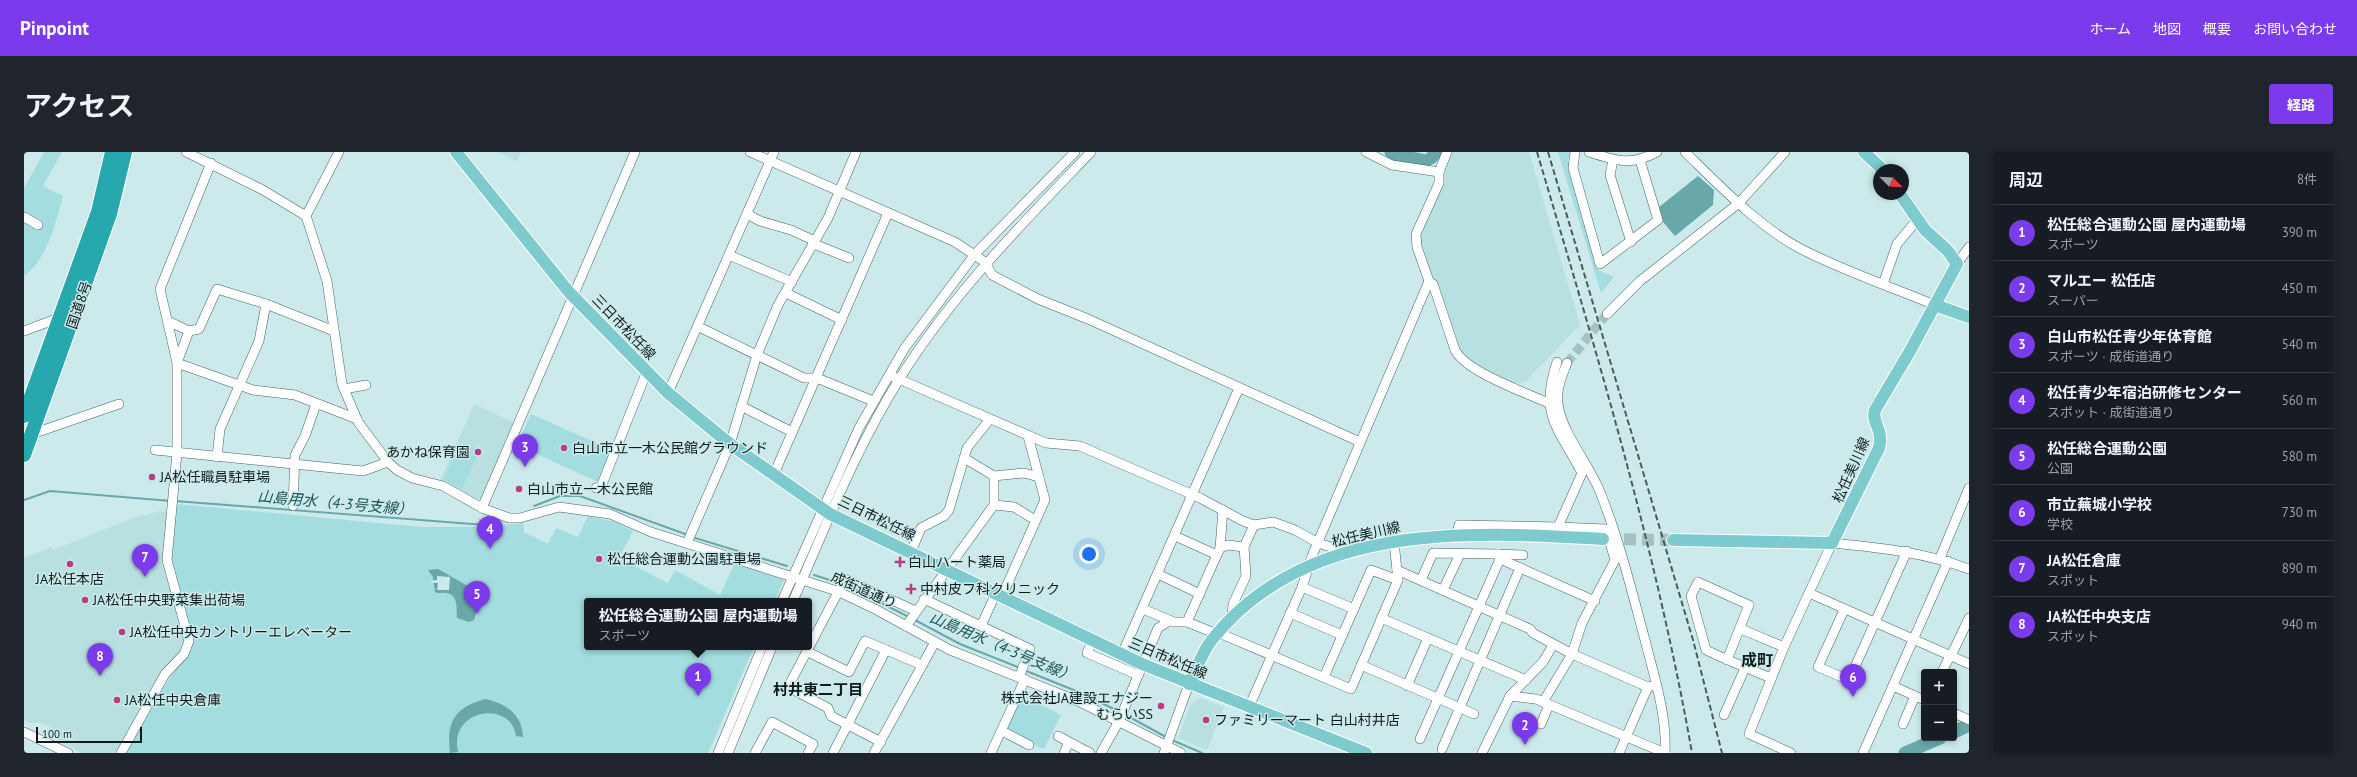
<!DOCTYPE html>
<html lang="ja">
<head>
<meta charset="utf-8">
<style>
	body { margin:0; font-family:"PT Sans","Noto Sans JP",sans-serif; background:#20242c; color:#f1f3f6 }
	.controls { position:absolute; right:12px; bottom:12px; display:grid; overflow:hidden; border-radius:4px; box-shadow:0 2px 6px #0003 }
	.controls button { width:36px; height:36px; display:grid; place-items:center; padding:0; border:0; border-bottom:1px solid #363941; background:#171b24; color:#f1f3f6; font:20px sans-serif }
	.compass { position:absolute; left:1849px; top:12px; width:36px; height:36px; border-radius:50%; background:#171b24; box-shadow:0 2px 6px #0003; rotate:114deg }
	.scale { position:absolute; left:12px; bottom:10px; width:106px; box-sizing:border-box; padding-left:4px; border:2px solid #101b1b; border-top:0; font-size:11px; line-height:14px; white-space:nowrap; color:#101b1b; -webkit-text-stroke:3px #cceaeb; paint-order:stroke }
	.you { position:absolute; left:1065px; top:402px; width:14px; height:14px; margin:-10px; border:3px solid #fff; border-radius:50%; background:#1a73e8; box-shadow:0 0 0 6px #1a73e833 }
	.badge { display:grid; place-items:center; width:26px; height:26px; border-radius:50%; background:#7c3aed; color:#fff; font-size:13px; font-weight:700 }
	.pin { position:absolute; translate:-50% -33px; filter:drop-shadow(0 1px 2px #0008) }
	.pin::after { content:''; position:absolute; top:21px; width:14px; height:12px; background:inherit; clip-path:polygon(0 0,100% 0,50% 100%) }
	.popup { position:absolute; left:560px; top:446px; width:228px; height:52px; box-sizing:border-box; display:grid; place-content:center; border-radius:4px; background:#171b24; filter:drop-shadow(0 1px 3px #0005); font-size:13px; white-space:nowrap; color:#9ea1a6 }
	.popup b { font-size:15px; color:#f1f3f6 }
	.popup::after { content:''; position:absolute; left:50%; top:100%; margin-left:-8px; border:8px solid transparent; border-top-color:#171b24 }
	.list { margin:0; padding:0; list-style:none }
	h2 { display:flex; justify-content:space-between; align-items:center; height:52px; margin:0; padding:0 16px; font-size:17px }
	h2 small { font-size:13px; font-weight:400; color:#9ea1a6 }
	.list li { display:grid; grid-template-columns:26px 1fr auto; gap:12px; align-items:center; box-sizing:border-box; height:56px; padding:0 16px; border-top:1px solid #363941 }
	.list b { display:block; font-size:15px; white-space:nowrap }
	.list p { margin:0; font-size:13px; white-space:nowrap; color:#9ea1a6 }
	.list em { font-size:13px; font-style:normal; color:#9ea1a6 }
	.map { position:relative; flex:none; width:1945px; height:601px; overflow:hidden; border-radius:4px }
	header { display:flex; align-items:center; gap:24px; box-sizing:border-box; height:56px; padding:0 20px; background:#7c3aed; color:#fff }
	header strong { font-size:19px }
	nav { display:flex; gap:22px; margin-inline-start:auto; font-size:14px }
	.intro { display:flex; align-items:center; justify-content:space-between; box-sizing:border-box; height:96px; padding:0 24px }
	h1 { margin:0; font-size:28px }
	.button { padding:10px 18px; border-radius:4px; background:#7c3aed; color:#fff; font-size:14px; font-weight:700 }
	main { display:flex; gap:24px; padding:0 24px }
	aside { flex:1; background:#171b24; border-radius:4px; box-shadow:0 2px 6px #0003 }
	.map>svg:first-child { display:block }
</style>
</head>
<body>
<header>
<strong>Pinpoint</strong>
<nav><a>ホーム</a><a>地図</a><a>概要</a><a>お問い合わせ</a></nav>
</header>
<div class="intro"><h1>アクセス</h1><a class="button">経路</a></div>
<main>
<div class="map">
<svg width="1945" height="601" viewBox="0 0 1945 601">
	<rect width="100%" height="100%" fill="#cceaeb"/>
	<g fill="#b9e0e1">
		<polygon points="474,0 497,0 493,9"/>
		<polygon points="1426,0 1505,0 1556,173 1501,230 1487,232 1437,206 1409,126 1395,83"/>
		<polygon points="450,252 491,271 459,345 452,348 416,329"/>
		<polygon points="134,359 144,360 161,481 159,495 138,520 91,601 57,601 32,586 25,575 19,571 7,571 0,568 0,406 28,395 29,398 119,362 120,364"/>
		<polygon points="1177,546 1200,555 1183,598 1154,586 1167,552"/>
	</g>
	<g fill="#a3dddf">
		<path d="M 20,0 L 38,0 L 19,34 L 39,44 C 32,70 23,108 0,124 L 0,36 Z"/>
		<polygon points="1534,0 1546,0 1544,9 1575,118 1590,125 1577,141"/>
		<polygon points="507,262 588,298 574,330 493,293"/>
		<polygon points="436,291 455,300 438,336 420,328"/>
		<polygon points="152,352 397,375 480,375 480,373 499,371 500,380 524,392 532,376 554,385 564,364 592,370 609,379 595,406 644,431 651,418 696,443 711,411 760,428 750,449 563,449 563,495 730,495 684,601 102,601 145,527 168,496 168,480 146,407"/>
		<polygon points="997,542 1037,563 1020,597 980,580"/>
	</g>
	<g fill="#68a8aa">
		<polygon points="1674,24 1690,38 1689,53 1651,84 1639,70 1635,55"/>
		<path d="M 414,417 L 449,437 L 455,450 L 450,468 L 445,470 L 433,466 C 432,457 435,444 423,441 C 419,440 416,442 411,440 L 409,425 L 404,418 Z"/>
		<path d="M 462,547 C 482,552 498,562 499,585 L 492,584 C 487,547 424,557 434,600 L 426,601 C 422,569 431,555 462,547 Z"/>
	</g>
	<polygon fill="#cceaeb" points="413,424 426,425 425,438 413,438 414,431 407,431 407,429 413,428"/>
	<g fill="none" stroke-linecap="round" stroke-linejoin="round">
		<g stroke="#68a8aa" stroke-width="2">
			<polyline points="0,348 26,339 147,349"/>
			<polyline points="151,349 474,374 477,372"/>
			<polyline points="510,354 536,344 556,344 664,383"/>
			<polyline points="668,385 763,414"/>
			<polyline points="790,423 815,431"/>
			<polyline points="821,433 885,465"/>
			<polyline points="891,468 936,492 996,516"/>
			<polyline points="1000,518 1057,541 1096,560"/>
			<polyline points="1100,562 1142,585"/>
			<polyline points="1148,588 1178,601"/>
		</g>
		<g stroke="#68a8aa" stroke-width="13">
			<polyline points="1367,0 1373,3 1402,9"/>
			<polyline points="1407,6 1413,0"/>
			<polyline points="1930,580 1945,573"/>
			<polyline points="1881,601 1916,586"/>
		</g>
		<polyline stroke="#a6c1c1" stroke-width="9" stroke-dasharray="9 4.5" stroke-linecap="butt" points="1543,211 1583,162"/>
		<polyline stroke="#a6c1c1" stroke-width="12" stroke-dasharray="12 6" stroke-linecap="butt" points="1582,387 1649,388"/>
		<defs>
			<g id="minor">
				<polyline points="162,0 239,38 282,64 303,129 318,232 334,270 364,310 373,318 388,326 419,334 458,356 485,366 496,366 535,355 586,362 627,380 813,439 851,457 926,498 1056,550 1157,601"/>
				<polyline points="726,0 931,90 961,110 968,123 1014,147 1064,167 1336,290"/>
				<polyline points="1342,0 1368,13 1415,20"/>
				<path d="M 1423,0 L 1415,20 L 1415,31 L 1392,82 L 1393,95 L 1405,129 L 1409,132 L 1431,198 C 1442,220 1501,240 1524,251"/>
				<polyline points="1551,0 1549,16 1576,112 1634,68 1616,8"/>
				<path d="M 1565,0 C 1592,9 1607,14 1633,0"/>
				<path d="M 1661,0 C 1695,33 1735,75 1777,97 C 1820,119 1867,135 1911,153"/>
				<polyline points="1589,8 1586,23 1607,90"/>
				<polyline points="723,62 736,69 767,78 791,89"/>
				<polyline points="282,64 315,0"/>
				<polyline points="0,65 14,73"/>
				<polyline points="790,92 825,106"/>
				<polyline points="705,103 768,130"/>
				<polyline points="1933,112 1945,95"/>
				<polyline points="1859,132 1873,92 1893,68"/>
				<polyline points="762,141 818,168"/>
				<polyline points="242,152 193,137 175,177 165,179 153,211 229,238 271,243 333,267"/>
				<polyline points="1583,162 1616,129 1715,51 1761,0"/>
				<polyline points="144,169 165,179"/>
				<polyline points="675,175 780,226 793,226 849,249"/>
				<polyline points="0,179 37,165"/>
				<path d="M 1543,211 C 1538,224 1532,237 1534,252 C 1539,285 1567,313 1578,345 C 1596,391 1608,440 1621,488 C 1630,524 1643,563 1641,601"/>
				<polyline points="870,225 1022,291 1056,294 1176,346 1219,369 1230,373 1249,370 1271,378 1294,391 1323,400"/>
				<polyline points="320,237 342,233"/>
				<polyline points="644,241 750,0"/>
				<polyline points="717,254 768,280"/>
				<polyline points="8,282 95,252"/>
				<polyline points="131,298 339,319 364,310"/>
				<polyline points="193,305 196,277 235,189 242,152 310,179"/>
				<polyline points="940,306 970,324 1000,321 1015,325"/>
				<polyline points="750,322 864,61"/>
				<polyline points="572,336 577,335 623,219"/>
				<polyline points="970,353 990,355 1011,368"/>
				<polyline points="269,354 271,303 281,284 292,252"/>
				<polyline points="458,356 611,0"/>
				<path d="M 1432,383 L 1435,373 L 1534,375 L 1558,321 C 1534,275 1515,264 1533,210"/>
				<polyline points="1151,384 1193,403"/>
				<polyline points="663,391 706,292 733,203 754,153 804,66 832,0"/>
				<polyline points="1196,396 1199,358"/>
				<polyline points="887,400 897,376 920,364 925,358 943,296 966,267"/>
				<polyline points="1474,402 1499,403"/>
				<polyline points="1916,406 1945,336"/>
				<polyline points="1476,407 1571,449"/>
				<polyline points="1373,418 1506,477 1509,481 1548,502 1624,535 1632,533"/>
				<polyline points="1134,422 1176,442"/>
				<polyline points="1278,435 1330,457"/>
				<polyline points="1419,438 1436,402"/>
				<polyline points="1785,441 1945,512"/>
				<polyline points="978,444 1021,348 1004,284"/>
				<polyline points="900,447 957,474 972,441"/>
				<polyline points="758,449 835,276 880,197 951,102 1051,0"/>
				<path d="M 769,449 C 802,374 832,296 876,226 C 929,141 998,72 1067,0"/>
				<polyline points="1119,457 1150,470 1163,470 1188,480 1195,481 1327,537 1374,428 1370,390"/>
				<polyline points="1820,458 1794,515 1825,528 1883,399"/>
				<polyline points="1266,461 1318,483"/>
				<polyline points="1208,466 1209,452 1222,424 1220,395 1230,373"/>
				<polyline points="1357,466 1502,528"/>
				<polyline points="1163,470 1196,396 1204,393 1220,395"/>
				<polyline points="882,474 970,353 970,324"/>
				<polyline points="957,474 1006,497 995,525"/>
				<polyline points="1717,477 1760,495"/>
				<polyline points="1069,488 1063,501 1114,523"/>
				<polyline points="784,500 825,520 841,489 898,513"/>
				<polyline points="1098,502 1215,236"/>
				<polyline points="1927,504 1945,466"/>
				<path d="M 1703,508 L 1725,453 L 1674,430 L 1667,444 L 1682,498 C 1703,508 1725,517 1747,526"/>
				<polyline points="1337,513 1450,562"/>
				<polyline points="1918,520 1926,504"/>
				<polyline points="1300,525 1347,418 1374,428"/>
				<polyline points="1383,534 1404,486"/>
				<polyline points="1869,534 1900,548"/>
				<polyline points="1486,544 1512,547 1641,601"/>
				<polyline points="1519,550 1548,502 1558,471 1591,408 1582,377 1534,375"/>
				<polyline points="1225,555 1278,435 1288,404 1405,129"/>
				<polyline points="1930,561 1945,568"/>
				<polyline points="1700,563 1721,516"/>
				<polyline points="1517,572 1525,553"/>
				<polyline points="1879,572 1891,544"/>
				<polyline points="978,579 1005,593"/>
				<polyline points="0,580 44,601"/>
				<polyline points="1034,584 1045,590"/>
				<polyline points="1396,587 1476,407 1474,402 1409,401 1397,428"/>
				<polyline points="857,590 807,564 804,556 764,535 821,427 892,459"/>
				<polyline points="1418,597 1496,416"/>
				<polyline points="97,601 141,522 160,502 165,489 143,408 153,301 153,211 136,137 187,11"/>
				<polyline points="694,601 738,495"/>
				<polyline points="704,601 748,495"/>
				<polyline points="731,601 748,570 789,592 784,601"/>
				<polyline points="809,601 862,498"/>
				<polyline points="850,601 911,490"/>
				<polyline points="967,601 1001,527"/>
				<polyline points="1040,601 1045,590 1066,601"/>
				<polyline points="1077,601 1095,569 1134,476 1145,469"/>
				<polyline points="1140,601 1165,532"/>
				<polyline points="1458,601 1486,544 1519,510 1529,493"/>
				<polyline points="1595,601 1624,535"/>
				<path d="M 1767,601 L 1725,582 L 1760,495 L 1808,391 C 1857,396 1899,400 1945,417"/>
				<polyline points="1839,601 1924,409"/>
			</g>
			<g id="major">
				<polyline points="432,0 544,139 644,241 706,292 806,362 1118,512 1342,601"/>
				<polyline points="1840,0 1859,18"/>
				<polyline points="1911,153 1945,165"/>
				<path d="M 1649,388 L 1808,391 L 1855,296 C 1860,276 1847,272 1851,258 L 1886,199 L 1933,112 L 1924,99 L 1901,78 L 1876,42"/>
				<path d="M 1165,532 C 1172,518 1178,501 1187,489 C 1280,370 1444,379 1579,387"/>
			</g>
			<g id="highway">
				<polyline points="0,264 74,60 88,0"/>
				<polyline points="0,303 86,62 101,0"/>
			</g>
		</defs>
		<use href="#minor" stroke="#486263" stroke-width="10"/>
		<use href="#major" stroke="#fff" stroke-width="14"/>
		<use href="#highway" stroke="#fff" stroke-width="16"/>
		<use href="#minor" stroke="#fff" stroke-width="9"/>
		<use href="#major" stroke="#7dcbce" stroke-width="12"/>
		<use href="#highway" stroke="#26a8ad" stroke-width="14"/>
		<g stroke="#4b5c5d" stroke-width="2" stroke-dasharray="6 3" stroke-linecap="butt">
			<path d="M 1513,0 C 1572,199 1632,396 1668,601"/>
			<polyline points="1524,0 1669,488 1698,601"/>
		</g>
	</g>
	<g fill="#bc3b85" stroke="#cceaeb" stroke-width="1.5">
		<circle cx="540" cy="296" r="4"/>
		<circle cx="454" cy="300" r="4"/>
		<circle cx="128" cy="325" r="4"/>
		<circle cx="495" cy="337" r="4"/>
		<circle cx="575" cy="407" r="4"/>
		<path d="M874 404h4v4h4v4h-4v4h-4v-4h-4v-4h4z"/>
		<circle cx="46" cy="412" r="4"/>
		<path d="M885 431h4v4h4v4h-4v4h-4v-4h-4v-4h4z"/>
		<circle cx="61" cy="448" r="4"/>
		<circle cx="98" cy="480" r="4"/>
		<circle cx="93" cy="548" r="4"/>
		<circle cx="1137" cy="554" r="4"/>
		<circle cx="1182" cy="568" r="4"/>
	</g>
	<g text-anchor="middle" stroke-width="3" stroke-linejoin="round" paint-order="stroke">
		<g font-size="14" fill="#101b1b" stroke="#cceaeb">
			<text transform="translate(55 153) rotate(-71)" y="5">国道8号</text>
			<text transform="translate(600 175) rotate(46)" y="5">三日市松任線</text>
			<text transform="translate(1827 318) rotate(-66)" y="5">松任美川線</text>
			<text transform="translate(853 366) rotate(26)" y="5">三日市松任線</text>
			<text transform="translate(1342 382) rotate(-13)" y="5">松任美川線</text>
			<text transform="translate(840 438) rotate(24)" y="5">成街道通り</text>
			<text transform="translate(1144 506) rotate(23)" y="5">三日市松任線</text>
		</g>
		<g font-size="14" fill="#101b1b" stroke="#cceaeb" text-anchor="start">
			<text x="548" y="301">白山市立一木公民館グラウンド</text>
			<text x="446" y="305" text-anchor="end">あかね保育園</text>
			<text x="136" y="330">JA松任職員駐車場</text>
			<text x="503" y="342">白山市立一木公民館</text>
			<text x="583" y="412">松任総合運動公園駐車場</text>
			<text x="884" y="415">白山ハート薬局</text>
			<text x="46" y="432" text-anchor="middle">JA松任本店</text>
			<text x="896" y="442">中村皮フ科クリニック</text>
			<text x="69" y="453">JA松任中央野菜集出荷場</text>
			<text x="106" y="485">JA松任中央カントリーエレベーター</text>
			<text x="1129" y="551" text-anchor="end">株式会社JA建設エナジー<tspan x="1129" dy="16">むらいSS</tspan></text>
			<text x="101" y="553">JA松任中央倉庫</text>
			<text x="1190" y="573">ファミリーマート 白山村井店</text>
		</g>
		<g font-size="15" font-style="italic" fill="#1c5456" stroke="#cceaeb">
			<text transform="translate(311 351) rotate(5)" y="5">山島用水（4-3号支線）</text>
			<text transform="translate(978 495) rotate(23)" y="5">山島用水（4-3号支線）</text>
		</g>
		<g font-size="15" font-weight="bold" fill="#101b1b" stroke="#cceaeb">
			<text x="794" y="543">村井東二丁目</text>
		</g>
		<g font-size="16" font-weight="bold" fill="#101b1b" stroke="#cceaeb">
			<text x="1733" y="514">成町</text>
		</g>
	</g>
</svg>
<div class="controls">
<button>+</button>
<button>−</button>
</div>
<svg class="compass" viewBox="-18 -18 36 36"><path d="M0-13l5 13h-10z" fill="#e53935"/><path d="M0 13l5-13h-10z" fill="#9ea1a6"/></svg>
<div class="scale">100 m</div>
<div class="you"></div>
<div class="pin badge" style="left:674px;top:544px">1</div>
<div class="popup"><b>松任総合運動公園 屋内運動場</b>スポーツ</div>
<div class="pin badge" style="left:1501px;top:593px">2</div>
<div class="pin badge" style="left:501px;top:315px">3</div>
<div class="pin badge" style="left:466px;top:397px">4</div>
<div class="pin badge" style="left:453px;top:462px">5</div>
<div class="pin badge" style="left:1829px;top:545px">6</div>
<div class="pin badge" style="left:121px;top:425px">7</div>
<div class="pin badge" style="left:76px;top:524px">8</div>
</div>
<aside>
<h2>周辺<small>8件</small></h2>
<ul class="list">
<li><span class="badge">1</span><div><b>松任総合運動公園 屋内運動場</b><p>スポーツ</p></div><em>390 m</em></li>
<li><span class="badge">2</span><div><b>マルエー 松任店</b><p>スーパー</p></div><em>450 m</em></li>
<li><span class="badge">3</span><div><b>白山市松任青少年体育館</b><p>スポーツ · 成街道通り</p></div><em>540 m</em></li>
<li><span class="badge">4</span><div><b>松任青少年宿泊研修センター</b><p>スポット · 成街道通り</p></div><em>560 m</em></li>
<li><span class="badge">5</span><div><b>松任総合運動公園</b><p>公園</p></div><em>580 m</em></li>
<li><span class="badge">6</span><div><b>市立蕪城小学校</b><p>学校</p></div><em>730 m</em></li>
<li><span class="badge">7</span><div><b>JA松任倉庫</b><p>スポット</p></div><em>890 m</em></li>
<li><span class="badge">8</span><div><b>JA松任中央支店</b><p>スポット</p></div><em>940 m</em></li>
</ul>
</aside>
</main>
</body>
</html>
